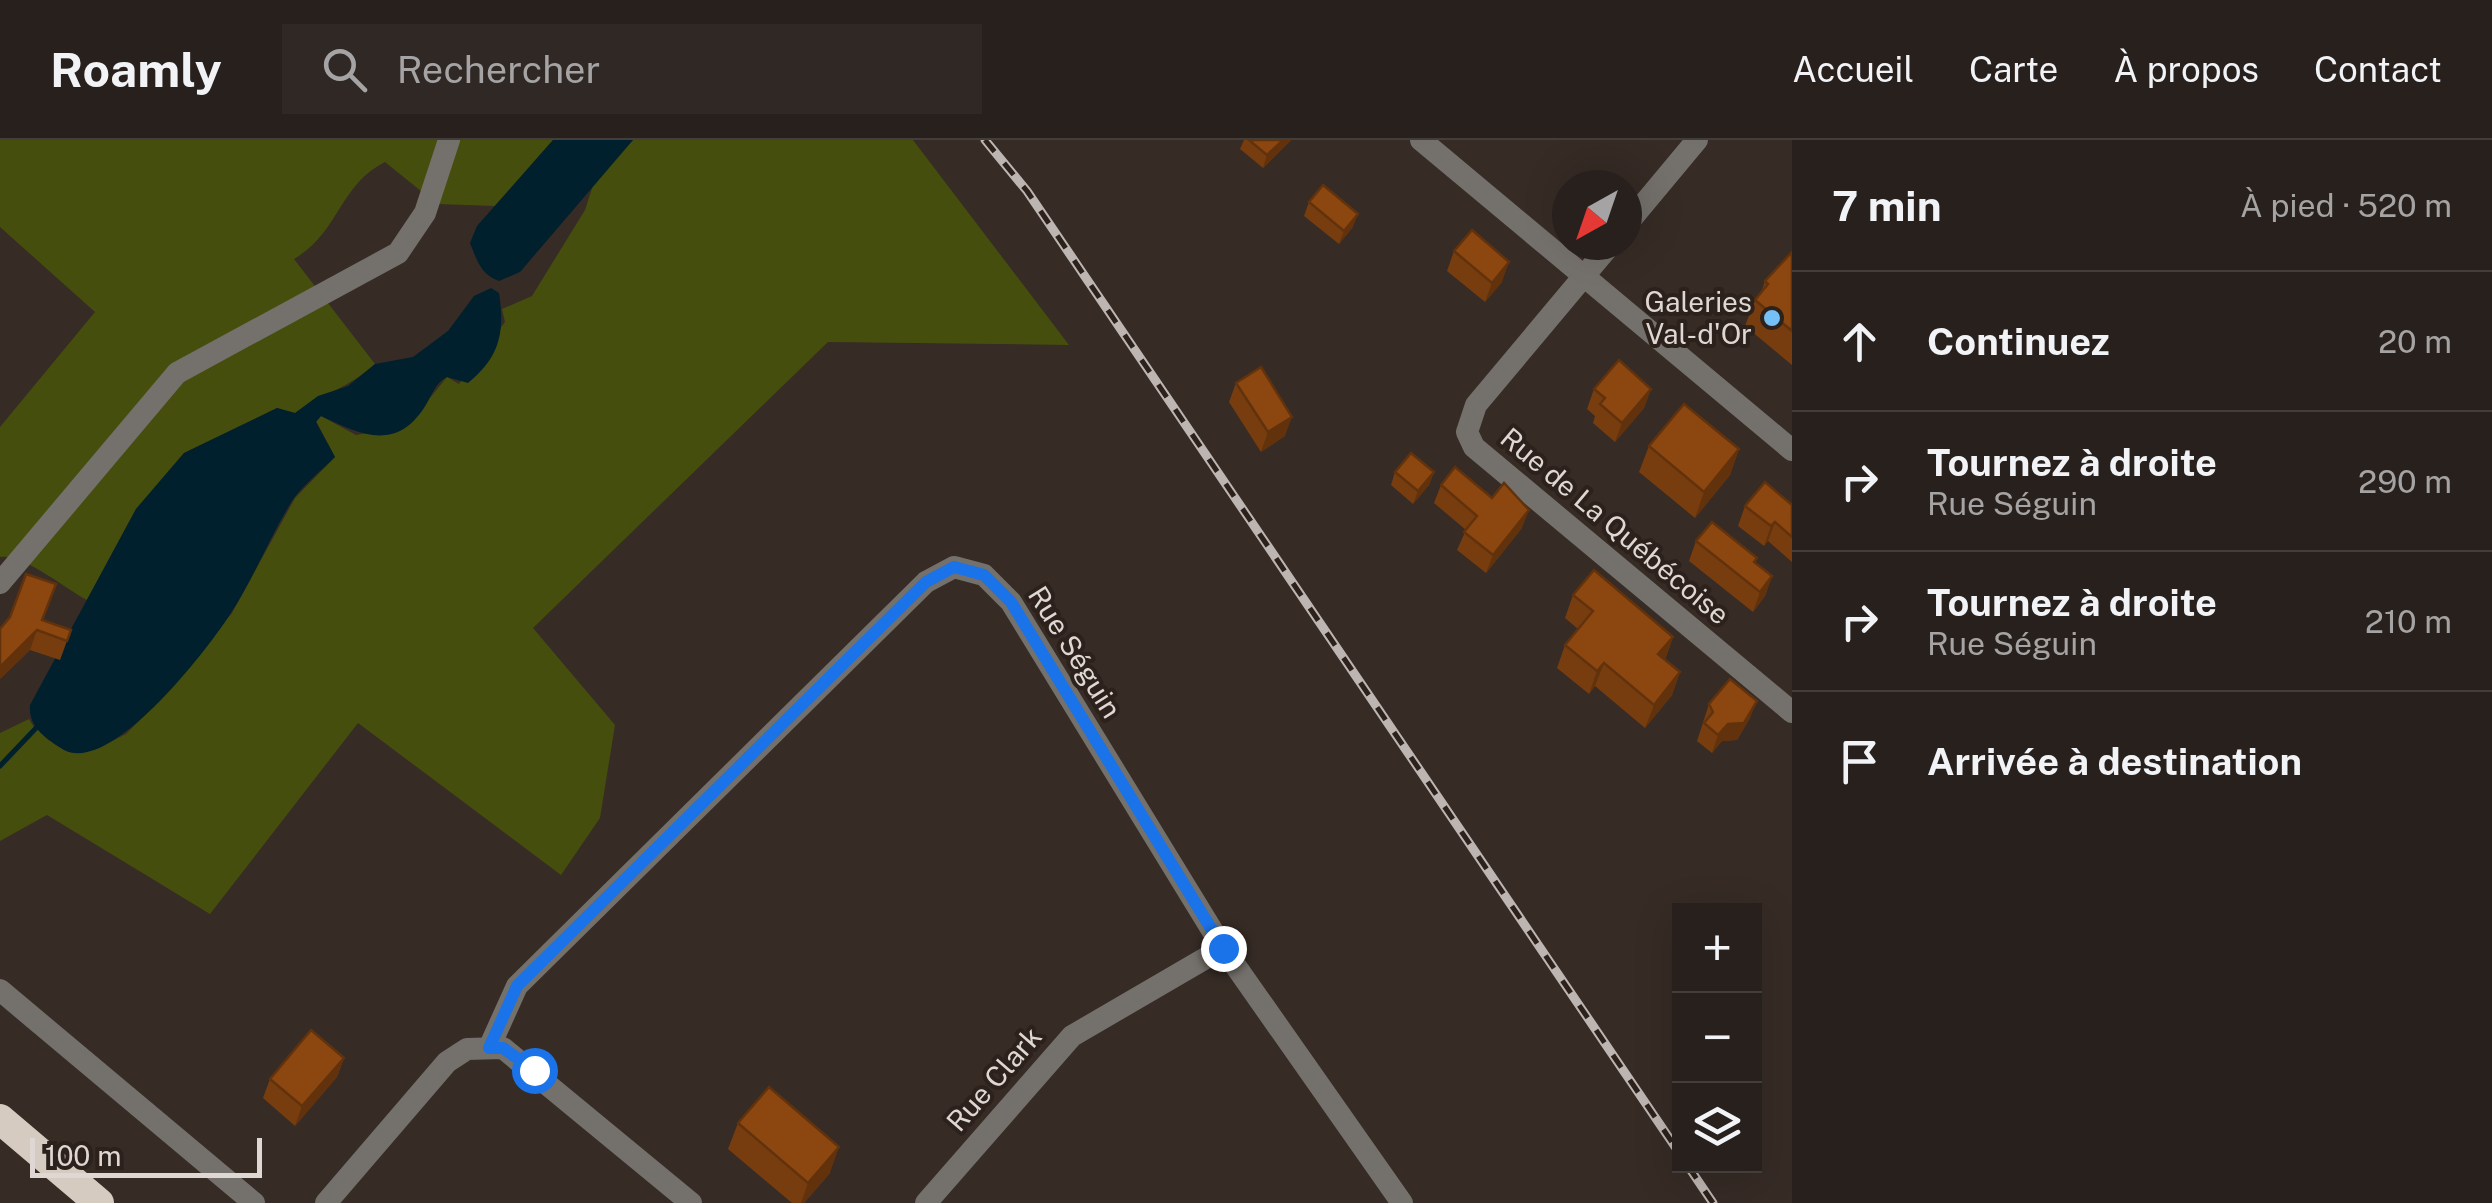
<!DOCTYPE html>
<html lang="fr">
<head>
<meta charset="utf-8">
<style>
	body { margin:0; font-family:"Public Sans",sans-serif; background:#302825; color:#f1f3f6 }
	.controls { position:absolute; right:30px; bottom:30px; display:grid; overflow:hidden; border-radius:0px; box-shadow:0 10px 40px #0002 }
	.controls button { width:90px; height:90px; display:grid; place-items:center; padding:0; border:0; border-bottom:2px solid #443e3b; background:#28201c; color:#f1f3f6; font:50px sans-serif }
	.compass { position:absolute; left:1552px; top:30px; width:90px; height:90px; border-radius:50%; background:#28201c; box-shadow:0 10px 40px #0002; rotate:220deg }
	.scale { position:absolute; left:30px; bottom:25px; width:232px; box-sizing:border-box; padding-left:10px; border:5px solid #ded7d3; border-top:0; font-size:28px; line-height:35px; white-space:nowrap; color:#ded7d3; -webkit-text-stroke:8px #2c211b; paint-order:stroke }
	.stop { position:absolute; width:30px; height:30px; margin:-22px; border:8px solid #1a73e8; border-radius:50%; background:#fff }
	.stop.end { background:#1a73e8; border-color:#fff; box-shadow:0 2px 10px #0008 }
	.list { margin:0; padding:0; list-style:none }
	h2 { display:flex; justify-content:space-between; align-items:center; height:130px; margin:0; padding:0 40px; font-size:42px }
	h2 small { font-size:32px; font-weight:400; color:#a5a3a3 }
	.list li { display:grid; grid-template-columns:65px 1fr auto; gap:30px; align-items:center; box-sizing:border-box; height:140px; padding:0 40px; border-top:2px solid #443e3b }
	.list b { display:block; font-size:38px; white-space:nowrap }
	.list p { margin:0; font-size:32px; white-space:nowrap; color:#a5a3a3 }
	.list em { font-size:32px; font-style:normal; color:#a5a3a3 }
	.icon { flex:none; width:55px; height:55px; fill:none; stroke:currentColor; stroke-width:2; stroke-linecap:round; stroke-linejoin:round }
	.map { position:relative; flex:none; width:1792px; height:1063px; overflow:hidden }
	header { display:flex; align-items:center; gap:60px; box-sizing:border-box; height:140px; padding:0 50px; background:#28201c; border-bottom:2px solid #443e3b }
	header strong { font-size:48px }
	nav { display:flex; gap:55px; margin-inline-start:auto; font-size:35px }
	.search { width:700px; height:90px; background:#302825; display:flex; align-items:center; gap:25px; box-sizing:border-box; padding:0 35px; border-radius:0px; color:#a5a3a3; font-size:38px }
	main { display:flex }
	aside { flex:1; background:#28201c }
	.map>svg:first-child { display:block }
</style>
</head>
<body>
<header>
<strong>Roamly</strong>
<div class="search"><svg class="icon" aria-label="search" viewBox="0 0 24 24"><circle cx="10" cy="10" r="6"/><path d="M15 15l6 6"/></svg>Rechercher</div>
<nav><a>Accueil</a><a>Carte</a><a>À propos</a><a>Contact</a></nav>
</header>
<main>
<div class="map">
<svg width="1792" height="1063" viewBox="0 0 1792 1063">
	<rect width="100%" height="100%" fill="#362b25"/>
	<g fill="#464e0e">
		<path d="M 0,0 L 553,0 L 495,66 L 437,64 L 385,22 C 339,45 339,93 294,119 L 375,224 C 351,246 322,255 295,273 L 277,268 L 184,313 L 136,369 L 87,460 C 64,448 23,413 0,417 L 0,287 L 95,172 L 0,87 Z"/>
		<polygon points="633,0 913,0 1069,205 828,202 533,488 615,585 600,678 561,735 358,583 210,774 47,675 0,701 0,593 29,579 35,589 94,610 126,594 155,565 232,473 295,358 335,317 316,281 321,276 356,295 408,285 447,237 459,244 505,182 502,169 532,156 585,70 595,39"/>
	</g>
	<g fill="#00202d">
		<path d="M 553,0 L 633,0 L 520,132 L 499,141 C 480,134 477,120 470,103 L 477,86 Z"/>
		<path d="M 491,148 L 499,153 C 505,192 500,217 468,243 L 447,237 C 434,244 432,256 424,268 C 394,313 358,293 321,276 L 316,282 L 335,317 C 321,331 303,345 292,361 C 269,398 253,440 229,476 C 207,510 111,635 64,610 C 46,599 28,587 30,565 L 136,369 L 184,313 L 277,268 L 295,273 L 318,256 L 348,246 L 375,224 L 413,217 L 448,191 L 474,156 Z"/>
	</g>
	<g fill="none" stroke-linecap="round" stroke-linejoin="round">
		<polyline stroke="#00202d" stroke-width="5" points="0,626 38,586"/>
		<g stroke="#74706b" stroke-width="22">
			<polyline points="1421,0 1792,310"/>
			<polyline points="1627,84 1697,0"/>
			<polyline points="1610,105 1476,265 1467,292 1474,307 1792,572"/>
			<polyline points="0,443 177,233 398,113 425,73 449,0"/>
			<polyline points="0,850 254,1063"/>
			<polyline points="489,908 517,846 926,442 954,427 984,435 1011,462 1223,808 1402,1063"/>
			<polyline points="326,1063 447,922 467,909 503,908 691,1063"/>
			<polyline points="926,1063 1072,896 1223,808"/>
		</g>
		<polyline stroke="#d6cbc1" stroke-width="30" points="0,979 99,1063"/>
		<defs>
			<g id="rail">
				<polyline points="985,0 1027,51 1680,1014"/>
				<polyline points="1688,1026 1713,1063"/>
			</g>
		</defs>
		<use href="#rail" stroke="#bdb5b1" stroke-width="9"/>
		<use href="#rail" stroke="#2c211b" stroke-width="5" stroke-dasharray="15" stroke-linecap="butt"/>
	</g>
	<g fill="#783d0f">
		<polygon points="1244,0 1291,0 1263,28 1240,9"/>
		<polygon points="1309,62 1353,87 1339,104 1304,76"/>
		<polygon points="1454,111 1502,142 1485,162 1447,131"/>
		<polygon points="1792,112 1792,225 1745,186 1755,160 1761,153 1765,141"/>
		<polygon points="1236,243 1285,296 1261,312 1229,262"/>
		<polygon points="1594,249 1651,249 1644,268 1615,302 1593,283 1595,276 1587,269"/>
		<polygon points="1649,306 1739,309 1730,335 1695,378 1639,332"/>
		<polygon points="1395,332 1434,332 1429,345 1413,364 1391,345"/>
		<polygon points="1441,345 1522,388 1486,433 1457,410 1466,390 1434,363"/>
		<polygon points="1792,365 1792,422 1768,401 1764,406 1738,386 1745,366"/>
		<polygon points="1696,401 1757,418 1755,423 1772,436 1765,456 1753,472 1689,421"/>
		<polygon points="1573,455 1673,497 1665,520 1680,532 1672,555 1645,588 1595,546 1589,554 1557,528 1565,505 1578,489 1565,478"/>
		<polygon points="43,480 71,490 60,520 30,510 0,539"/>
		<polygon points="1709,564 1750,578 1737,600 1722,601 1712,613 1697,601"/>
		<polygon points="344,918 337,937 295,986 263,958 270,939"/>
		<polygon points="738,983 830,1033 804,1063 792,1063 728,1009"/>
	</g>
	<g fill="#62320c">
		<polygon points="1283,0 1291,0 1263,28 1267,15"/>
		<polygon points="1358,74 1353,87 1339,104 1344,91"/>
		<polygon points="1509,122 1502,142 1485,162 1492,143"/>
		<polygon points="1651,249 1644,268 1615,302 1622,283"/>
		<polygon points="1292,277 1285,296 1261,312 1268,292"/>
		<polygon points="1739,309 1730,335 1695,378 1704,352"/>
		<polygon points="1434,332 1429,345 1413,364 1418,351"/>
		<polygon points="1529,370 1522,388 1486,433 1493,415"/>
		<polygon points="1775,382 1768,401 1764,406 1771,386"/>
		<polygon points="1772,436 1765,456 1753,472 1760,452"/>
		<polygon points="37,490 30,510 0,539 0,527"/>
		<polygon points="1673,497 1665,520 1658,514"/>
		<polygon points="1604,523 1595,546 1589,554 1597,531"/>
		<polygon points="1680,532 1672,555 1645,588 1654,565"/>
		<polygon points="1757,561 1750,578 1737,600 1722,601 1712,613 1718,595 1728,584"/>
		<polygon points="344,918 337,937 295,986 302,966"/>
		<polygon points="839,1007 830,1033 804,1063 801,1063 808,1043"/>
	</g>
	<g fill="#8c4711" stroke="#62320c" stroke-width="2.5">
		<polygon points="1249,0 1283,0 1267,15"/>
		<polygon points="1323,45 1358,74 1344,91 1309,62"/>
		<polygon points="1472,90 1509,122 1492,143 1454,111"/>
		<polygon points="1792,112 1792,191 1755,160 1768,144 1765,141"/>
		<polygon points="1619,220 1651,249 1622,283 1600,264 1605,258 1594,249"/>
		<polygon points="1261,227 1292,277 1268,292 1236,243"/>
		<polygon points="1684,264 1739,309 1704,352 1649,306"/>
		<polygon points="1411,313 1434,332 1418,351 1395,332"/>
		<polygon points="1455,327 1492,358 1504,343 1529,370 1493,415 1464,392 1477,376 1441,345"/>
		<polygon points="1765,342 1792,365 1792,397 1775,382 1771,386 1745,366"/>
		<polygon points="1712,382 1757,418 1754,422 1772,436 1760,452 1696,401"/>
		<polygon points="1594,430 1673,497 1658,514 1680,532 1654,565 1604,523 1597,531 1565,505 1593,471 1573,455"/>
		<polygon points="26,434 56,444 42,480 71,490 67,501 37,490 0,527 0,489 10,477"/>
		<polygon points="1730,539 1757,561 1744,583 1728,584 1718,595 1704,583 1713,572 1709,564"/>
		<polygon points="311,890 344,918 302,966 270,939"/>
		<polygon points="769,947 839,1007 808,1043 738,983"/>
	</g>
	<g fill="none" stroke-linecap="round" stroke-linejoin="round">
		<polyline stroke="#1a73e8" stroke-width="12" points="534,930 503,908 489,908 517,846 926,442 954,427 984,435 1011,462 1223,808"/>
	</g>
	<circle fill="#75c0f6" stroke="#2c211b" stroke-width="4" cx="1772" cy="178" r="10"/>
	<g text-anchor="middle" stroke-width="8" stroke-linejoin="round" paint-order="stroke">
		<g font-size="28" fill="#ded7d3" stroke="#2c211b" text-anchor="end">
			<text x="1752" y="172">Galeries<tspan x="1752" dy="32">Val-d'Or</tspan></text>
		</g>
		<g font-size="28" fill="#ded7d3" stroke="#2c211b">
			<text transform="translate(1615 386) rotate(40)" y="10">Rue de La Québécoise</text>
			<text transform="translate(1075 512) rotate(58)" y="10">Rue Séguin</text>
			<text transform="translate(994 939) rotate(-49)" y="10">Rue Clark</text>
		</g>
	</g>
</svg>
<div class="controls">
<button>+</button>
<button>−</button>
<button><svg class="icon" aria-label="layers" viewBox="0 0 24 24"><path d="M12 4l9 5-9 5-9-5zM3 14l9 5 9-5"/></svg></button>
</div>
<svg class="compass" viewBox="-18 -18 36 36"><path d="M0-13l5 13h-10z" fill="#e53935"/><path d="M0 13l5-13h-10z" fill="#a5a3a3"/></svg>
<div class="scale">100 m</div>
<div class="stop" style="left:534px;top:930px"></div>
<div class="stop end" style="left:1223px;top:808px"></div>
</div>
<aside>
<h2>7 min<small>À pied · 520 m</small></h2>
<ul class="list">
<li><svg class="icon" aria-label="ahead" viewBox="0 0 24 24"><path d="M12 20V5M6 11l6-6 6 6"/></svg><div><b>Continuez</b></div><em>20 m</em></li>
<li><svg class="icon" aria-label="right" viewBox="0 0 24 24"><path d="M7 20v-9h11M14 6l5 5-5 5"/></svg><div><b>Tournez à droite</b><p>Rue Séguin</p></div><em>290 m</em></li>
<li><svg class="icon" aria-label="right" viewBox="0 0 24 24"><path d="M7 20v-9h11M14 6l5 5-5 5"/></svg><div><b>Tournez à droite</b><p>Rue Séguin</p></div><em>210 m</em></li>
<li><svg class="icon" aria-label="arrive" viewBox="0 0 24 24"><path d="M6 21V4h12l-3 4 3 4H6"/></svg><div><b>Arrivée à destination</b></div></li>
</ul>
</aside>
</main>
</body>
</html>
